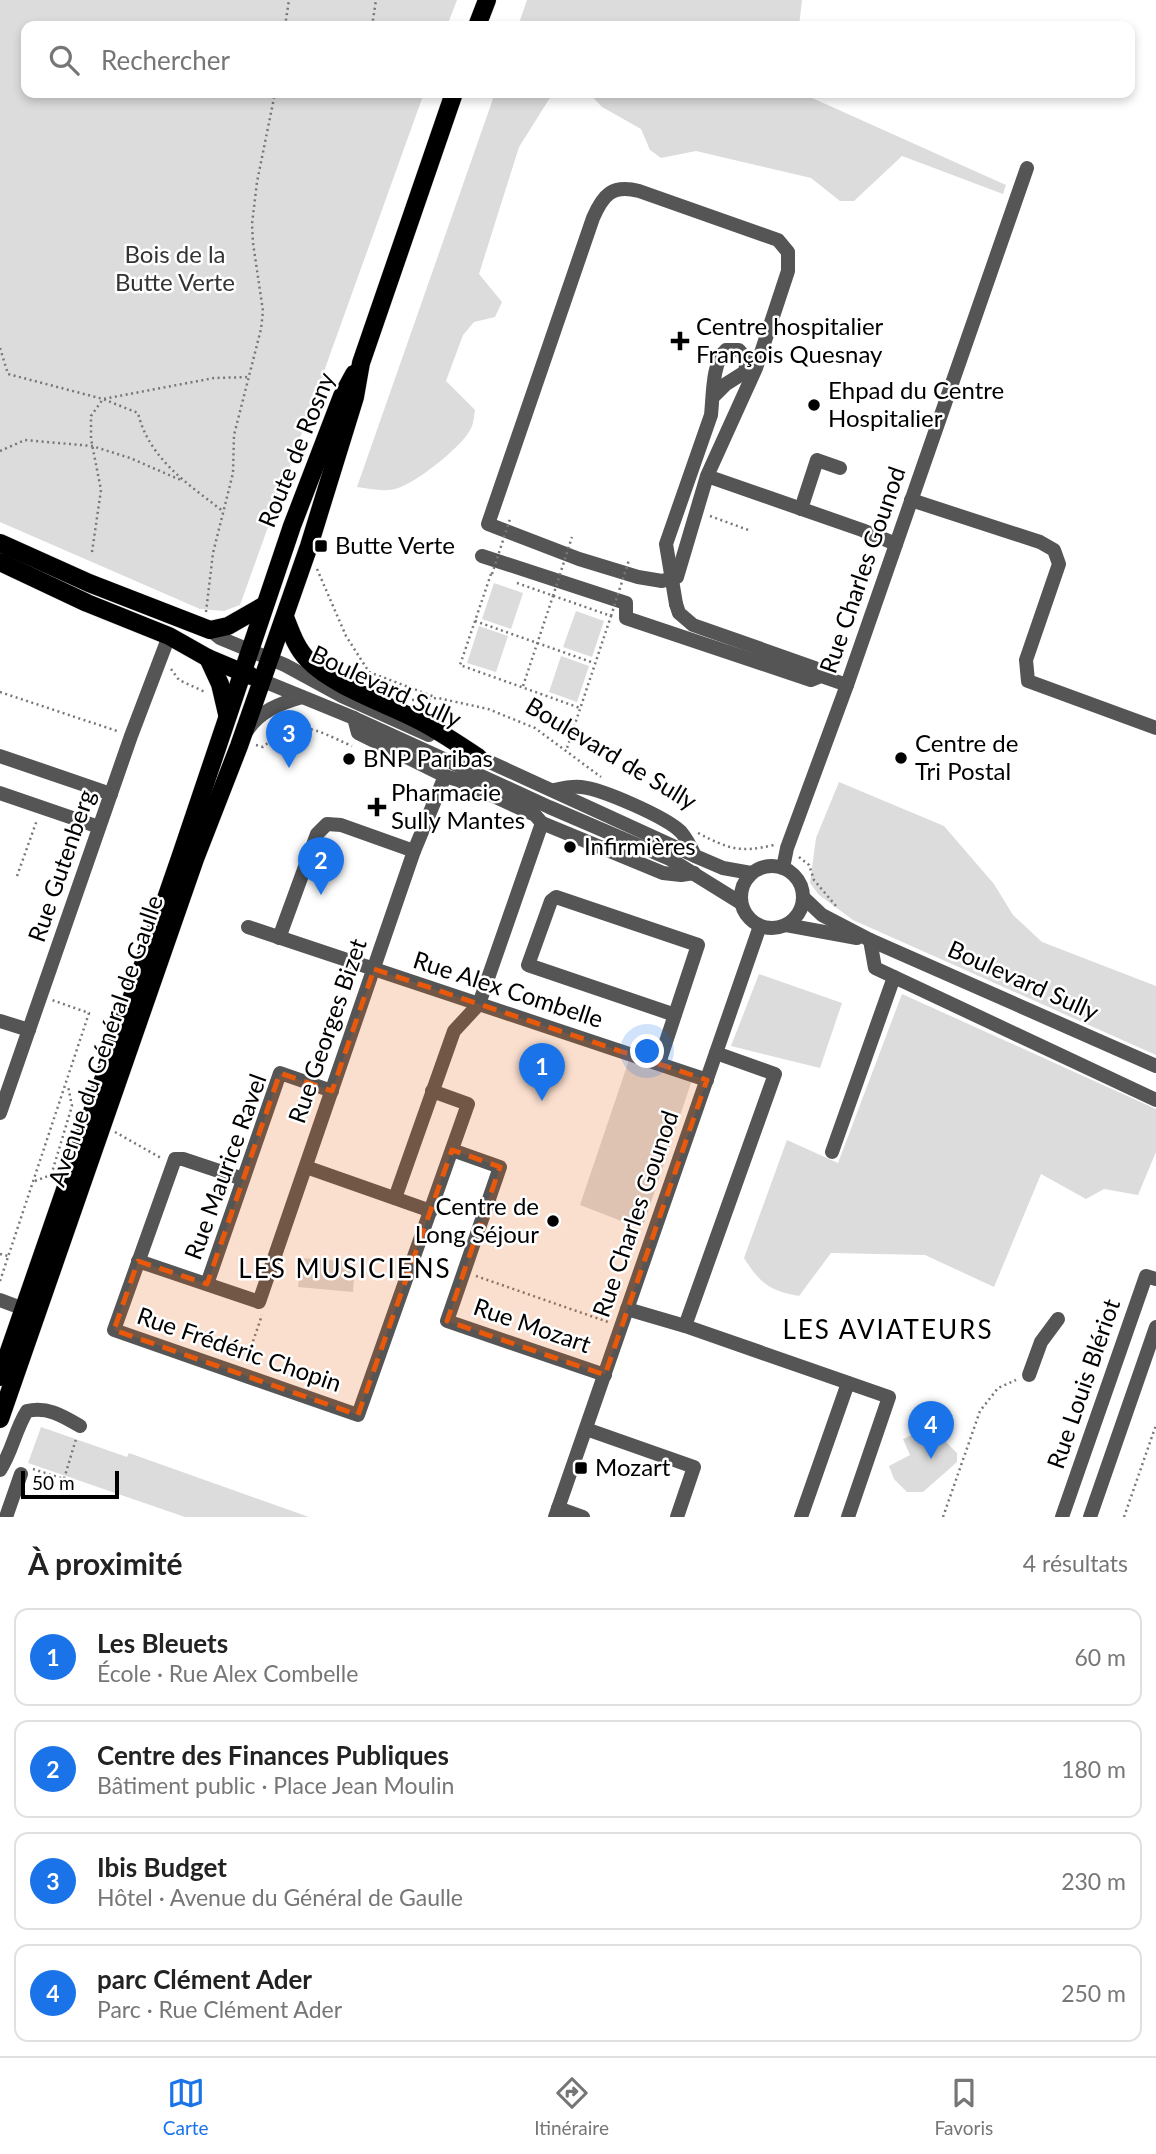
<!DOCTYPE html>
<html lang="fr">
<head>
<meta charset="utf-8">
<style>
	body { margin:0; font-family:Lato,sans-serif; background:#f6f6f6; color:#222 }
	.scale { position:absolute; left:21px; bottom:18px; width:98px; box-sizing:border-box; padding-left:7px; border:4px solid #000; border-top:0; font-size:19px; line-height:24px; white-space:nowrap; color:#000; -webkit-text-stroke:5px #fff; paint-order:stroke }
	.you { position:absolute; left:648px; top:1052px; width:24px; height:24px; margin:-18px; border:5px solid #fff; border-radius:50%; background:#1a73e8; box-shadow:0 0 0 10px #1a73e833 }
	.badge { display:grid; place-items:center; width:46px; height:46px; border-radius:50%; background:#1a73e8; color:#fff; font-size:23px; font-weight:700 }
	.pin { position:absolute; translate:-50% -58px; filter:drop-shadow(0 2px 4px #0008) }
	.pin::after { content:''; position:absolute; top:37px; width:24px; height:21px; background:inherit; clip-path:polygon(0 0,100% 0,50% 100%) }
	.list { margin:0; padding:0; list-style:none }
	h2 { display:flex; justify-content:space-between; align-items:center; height:91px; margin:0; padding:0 28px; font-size:30px }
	h2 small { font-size:23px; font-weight:400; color:#767676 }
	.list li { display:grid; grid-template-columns:46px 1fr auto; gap:21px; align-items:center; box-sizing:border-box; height:98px; margin:0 14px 14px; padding:0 14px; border:2px solid #e0e0e0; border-radius:14px }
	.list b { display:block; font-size:26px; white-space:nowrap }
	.list p { margin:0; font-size:23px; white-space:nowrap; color:#767676 }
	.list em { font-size:23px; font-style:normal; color:#767676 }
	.icon { flex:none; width:38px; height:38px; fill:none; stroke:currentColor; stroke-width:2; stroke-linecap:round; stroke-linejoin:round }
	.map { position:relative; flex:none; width:1156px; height:1517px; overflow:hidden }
	.search { position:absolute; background:#fff; box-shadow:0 4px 10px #0003; left:21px; right:21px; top:21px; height:77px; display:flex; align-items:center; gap:18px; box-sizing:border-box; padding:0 24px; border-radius:14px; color:#767676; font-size:26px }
	.sheet { height:539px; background:#fff }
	nav { display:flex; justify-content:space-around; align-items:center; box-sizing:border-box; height:98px; border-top:2px solid #e0e0e0; background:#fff; font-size:19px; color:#767676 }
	nav a { display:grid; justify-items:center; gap:4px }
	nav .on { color:#1a73e8 }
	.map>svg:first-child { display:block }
</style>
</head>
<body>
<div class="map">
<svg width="1156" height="1517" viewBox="0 0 1156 1517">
	<rect width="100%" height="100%" fill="#fff"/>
	<g fill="#dcdcdc">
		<polygon points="0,0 457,0 447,26 26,26 26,93 424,93 240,605 224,611 200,609 0,522"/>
		<polygon points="527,0 802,0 799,26 518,26"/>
		<path d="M 495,93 L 553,93 L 519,147 L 479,274 L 502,302 L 495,317 L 474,322 L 463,335 L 446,381 L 475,410 C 474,415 474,421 472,426 C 466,444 419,480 401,487 C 387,493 372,489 357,487 Z"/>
		<polygon points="589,93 801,93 1006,185 1003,194 902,156 854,201 840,201 811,178 696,151 661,158 650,150 641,129 602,107"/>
		<polygon points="494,583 523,593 511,629 482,619"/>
		<polygon points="576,611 604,621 592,657 563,647"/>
		<polygon points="479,626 508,636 496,672 467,663"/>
		<polygon points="561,656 589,666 577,702 549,692"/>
		<polygon points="839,782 944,826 994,884 1013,915 1042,942 1156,986 1156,1055 853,920 819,895 810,883 816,838"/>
		<polygon points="759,974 842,1003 820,1068 731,1046"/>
		<path d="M 902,994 L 1156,1109 L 1156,1152 L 1138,1195 L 1104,1189 L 1086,1199 L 1041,1174 L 994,1287 L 925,1255 L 831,1253 L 799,1296 C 769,1291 760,1283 744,1258 L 787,1140 L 838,1163 Z"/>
		<polygon points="629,1060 692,1080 642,1229 580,1205"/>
		<polygon points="301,1258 355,1262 353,1292 298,1287"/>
		<polygon points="41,1427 127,1457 129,1453 309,1517 185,1517 28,1463"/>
		<polygon points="918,1432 941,1437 957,1453 957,1462 923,1492 907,1492 894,1479 889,1466 910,1455 903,1439"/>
	</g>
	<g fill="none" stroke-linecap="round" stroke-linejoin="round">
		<defs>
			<g id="major">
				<polyline points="477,26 487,0"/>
				<polyline points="0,543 89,583 210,630 228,626 263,606"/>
				<polyline points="0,562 87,603 169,636 208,658 251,676"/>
				<path d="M 285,617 C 291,632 296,648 308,660 C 336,689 392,705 427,725 C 445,735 461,746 478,757"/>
				<polyline points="208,658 220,684 227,714"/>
				<polyline points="0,1377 181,855 292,526 342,396 354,374"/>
				<polyline points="0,1419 195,859 239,746 309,546 355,397 361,363 454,93"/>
			</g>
		</defs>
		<use href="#major" stroke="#dbdbdb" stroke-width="19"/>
		<g stroke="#777" stroke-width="2.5" stroke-dasharray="2 3.5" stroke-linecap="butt">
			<polyline points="285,26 289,0"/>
			<polyline points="372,26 376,0"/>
			<path d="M 0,348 L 8,374 L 103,399 L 138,413 C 149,459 188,484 224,512"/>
			<polyline points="0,451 25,440 92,446 130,458 183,481"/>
			<polyline points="710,516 751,531"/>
			<polyline points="92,552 101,490 91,439 91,416 103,399 214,378 250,377"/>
			<polyline points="317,569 346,636 369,672 435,697"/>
			<polyline points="491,574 460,665 580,708"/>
			<polyline points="517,583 611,616 566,751"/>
			<polyline points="206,612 213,553 233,473 234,435 261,329 263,311 253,243 252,224 257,182 275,93"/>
			<polyline points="475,621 594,663"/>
			<polyline points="171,669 179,680 205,692"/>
			<polyline points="523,686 553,596"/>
			<polyline points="0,692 120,732"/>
			<polyline points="412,700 438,698 488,709 535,728 601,777"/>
			<path d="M 256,745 L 263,747 C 299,716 313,729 352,746"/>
			<path d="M 698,833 C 729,849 739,853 774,845"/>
			<polyline points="799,857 809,865 814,880 836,906"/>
			<polyline points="17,876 37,820"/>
			<polyline points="115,1132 161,1158"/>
			<polyline points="35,1181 48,1176 53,1169 72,1106 68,1086"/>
			<polyline points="0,1254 8,1256"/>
			<polyline points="476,1276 608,1322"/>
			<polyline points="0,1281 89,1013 52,1000"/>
			<polyline points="246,1362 262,1315"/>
			<polyline points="33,1469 64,1479 76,1439"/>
			<polyline points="943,1517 980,1411 998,1388 1016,1380"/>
			<polyline points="1124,1517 1156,1425"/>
		</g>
		<g stroke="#555" stroke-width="14">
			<path d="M 707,476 L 756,368 L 788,271 L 788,252 L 778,240 L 639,191 C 612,184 603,195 593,218 L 488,524 L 579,559 L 638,577 L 662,581 L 677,577 L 707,476 L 862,530 L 896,544"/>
			<polyline points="911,500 1040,542 1054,550 1059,564 1026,660 1028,681 1156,728"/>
			<polyline points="801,509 817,460 840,468"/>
			<polyline points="482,556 626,603 626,618 811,680 821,676 847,685"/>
			<polyline points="676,604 679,613 693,625 815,668 821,676"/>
			<polyline points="210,630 220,638 285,665 342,696 429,735"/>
			<polyline points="261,680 354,718 549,807 670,859 741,903"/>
			<polyline points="354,718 358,733 445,776 458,780 535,815 542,823 663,873 681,875 694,873"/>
			<path d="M 247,731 C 259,711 281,703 302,697"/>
			<polyline points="470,753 695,856 723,868 751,873"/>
			<polyline points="0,756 111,794"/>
			<path d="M 554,790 C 563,788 572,786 581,787 C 602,789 666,817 681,832 C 687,839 691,847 695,856"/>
			<polyline points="0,793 99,827"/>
			<circle cx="772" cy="897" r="31"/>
			<polyline points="783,868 787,848 847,685 1027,168"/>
			<polyline points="803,897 822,915 870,940 1156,1066"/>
			<polyline points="786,925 857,938"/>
			<polyline points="248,927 707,1080"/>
			<polyline points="279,938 317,834 327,824 341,825 414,851"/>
			<polyline points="870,940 875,968 1156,1100"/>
			<polyline points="0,1021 29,1030"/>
			<polyline points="659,1063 698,945 556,897 551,901 528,965 675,1015"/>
			<polyline points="0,1113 131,736 169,636"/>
			<polyline points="452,1150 500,1167 447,1321 605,1375"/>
			<polyline points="832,1152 894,977"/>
			<polyline points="306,1167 431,1211"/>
			<polyline points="243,1179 183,1159 175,1159 114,1330 358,1415 468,1104 432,1091"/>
			<polyline points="395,1198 454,1031 479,1004 542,823"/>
			<polyline points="138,1261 259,1302 414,851 445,776"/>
			<polyline points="207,1284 280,1073 332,1091"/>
			<polyline points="0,1300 24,1309"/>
			<polyline points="627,1309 685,1326 889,1397 848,1517"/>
			<polyline points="685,1326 775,1074 716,1053"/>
			<polyline points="1029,1375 1041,1342 1058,1319"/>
			<polyline points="586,1429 694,1467 677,1517"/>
			<path d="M 0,1470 C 12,1452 15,1430 27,1411 C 47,1406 63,1416 80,1426"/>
			<polyline points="558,1508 583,1517"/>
			<polyline points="6,1517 21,1474"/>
			<polyline points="555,1517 760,926"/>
			<polyline points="801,1517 848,1383"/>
			<polyline points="1062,1517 1146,1276 1156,1279"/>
			<polyline points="1090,1517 1156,1327"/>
		</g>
		<use href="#major" stroke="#000" stroke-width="18"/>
		<g stroke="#777" stroke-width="2.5" stroke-dasharray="2 3.5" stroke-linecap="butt">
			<polyline points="492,574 510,519"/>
			<polyline points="553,596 572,537"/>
			<polyline points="611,616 629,560"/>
		</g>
		<path stroke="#555" stroke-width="14" d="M 676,604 L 666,544 L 711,415 C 713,398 712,361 726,350 L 739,350 L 747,360 L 745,372 L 726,384 L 713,397"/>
	</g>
	<path fill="#e8590c" fill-opacity="0.2" stroke="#e8590c" stroke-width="5" stroke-dasharray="14 9" stroke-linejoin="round" d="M 374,969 L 707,1080 L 605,1375 L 447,1321 L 500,1167 L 452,1150 L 358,1415 L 114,1330 L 138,1261 L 207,1284 L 280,1073 L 332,1091 Z"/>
	<g fill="#000" stroke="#fff" stroke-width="2.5">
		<path d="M676.5 330.5h7v7h7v7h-7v7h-7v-7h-7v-7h7z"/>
		<circle cx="814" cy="405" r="7"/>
		<rect x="314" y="539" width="14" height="14" rx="3.5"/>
		<circle cx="901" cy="758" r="7"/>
		<circle cx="349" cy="759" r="7"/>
		<path d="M373.5 796.5h7v7h7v7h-7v7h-7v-7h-7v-7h7z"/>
		<circle cx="570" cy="847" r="7"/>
		<circle cx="553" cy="1221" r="7"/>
		<rect x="574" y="1461" width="14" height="14" rx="3.5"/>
	</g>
	<g text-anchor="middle" stroke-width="5" stroke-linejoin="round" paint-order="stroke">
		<g font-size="24" fill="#333" stroke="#fff">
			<text x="175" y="263">Bois de la<tspan x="175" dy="28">Butte Verte</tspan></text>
		</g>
		<g font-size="24" fill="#000" stroke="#fff" text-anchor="start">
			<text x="696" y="335">Centre hospitalier<tspan x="696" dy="28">François Quesnay</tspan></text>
			<text x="828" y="399">Ehpad du Centre<tspan x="828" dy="28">Hospitalier</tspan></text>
			<text x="335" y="554">Butte Verte</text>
			<text x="915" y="752">Centre de<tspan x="915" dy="28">Tri Postal</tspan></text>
			<text x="363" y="767">BNP Paribas</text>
			<text x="391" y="801">Pharmacie<tspan x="391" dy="28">Sully Mantes</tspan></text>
			<text x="584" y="855">Infirmières</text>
			<text x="539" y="1215" text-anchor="end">Centre de<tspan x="539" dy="28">Long Séjour</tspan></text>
			<text x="595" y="1476">Mozart</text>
		</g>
		<g font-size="24" fill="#000" stroke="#fff">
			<text transform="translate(297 450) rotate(-68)" y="8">Route de Rosny</text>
			<text transform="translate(863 570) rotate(-71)" y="8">Rue Charles Gounod</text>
			<text transform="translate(386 687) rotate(25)" y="8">Boulevard Sully</text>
			<text transform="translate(611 754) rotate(31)" y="8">Boulevard de Sully</text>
			<text transform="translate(62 866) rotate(-71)" y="8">Rue Gutenberg</text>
			<text transform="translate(1023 981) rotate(24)" y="8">Boulevard Sully</text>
			<text transform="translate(508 990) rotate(18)" y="8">Rue Alex Combelle</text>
			<text transform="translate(328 1031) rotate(-71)" y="8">Rue Georges Bizet</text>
			<text transform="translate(106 1041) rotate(-71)" y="8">Avenue du Général de Gaulle</text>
			<text transform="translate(226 1167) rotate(-70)" y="8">Rue Maurice Ravel</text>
			<text transform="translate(636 1214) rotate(-71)" y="8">Rue Charles Gounod</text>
			<text transform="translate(532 1326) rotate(19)" y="8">Rue Mozart</text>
			<text transform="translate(239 1350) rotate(19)" y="8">Rue Frédéric Chopin</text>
			<text transform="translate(1084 1384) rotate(-71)" y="8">Rue Louis Blériot</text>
		</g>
		<g font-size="26" letter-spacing="2" fill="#000" stroke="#fff">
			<text x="345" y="1278">LES MUSICIENS</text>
			<text x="888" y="1339">LES AVIATEURS</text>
		</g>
	</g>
</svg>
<div class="scale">50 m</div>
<div class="you"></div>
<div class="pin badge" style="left:542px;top:1101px">1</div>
<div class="pin badge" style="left:321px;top:895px">2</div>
<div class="pin badge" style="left:289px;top:768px">3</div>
<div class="pin badge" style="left:931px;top:1459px">4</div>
<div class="search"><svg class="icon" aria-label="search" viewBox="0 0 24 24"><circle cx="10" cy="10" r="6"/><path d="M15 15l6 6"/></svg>Rechercher</div>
</div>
<section class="sheet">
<h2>À proximité<small>4 résultats</small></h2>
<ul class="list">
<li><span class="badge">1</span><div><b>Les Bleuets</b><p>École · Rue Alex Combelle</p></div><em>60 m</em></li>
<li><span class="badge">2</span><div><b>Centre des Finances Publiques</b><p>Bâtiment public · Place Jean Moulin</p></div><em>180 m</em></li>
<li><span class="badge">3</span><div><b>Ibis Budget</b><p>Hôtel · Avenue du Général de Gaulle</p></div><em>230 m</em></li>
<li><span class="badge">4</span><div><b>parc Clément Ader</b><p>Parc · Rue Clément Ader</p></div><em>250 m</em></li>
</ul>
</section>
<nav>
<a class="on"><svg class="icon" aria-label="map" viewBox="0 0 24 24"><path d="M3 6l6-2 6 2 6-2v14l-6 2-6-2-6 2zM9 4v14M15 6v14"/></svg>Carte</a>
<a><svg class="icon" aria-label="directions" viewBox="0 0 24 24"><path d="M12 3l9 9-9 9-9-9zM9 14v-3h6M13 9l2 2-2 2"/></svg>Itinéraire</a>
<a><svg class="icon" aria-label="saved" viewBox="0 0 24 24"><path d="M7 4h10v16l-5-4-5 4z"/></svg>Favoris</a>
</nav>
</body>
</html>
